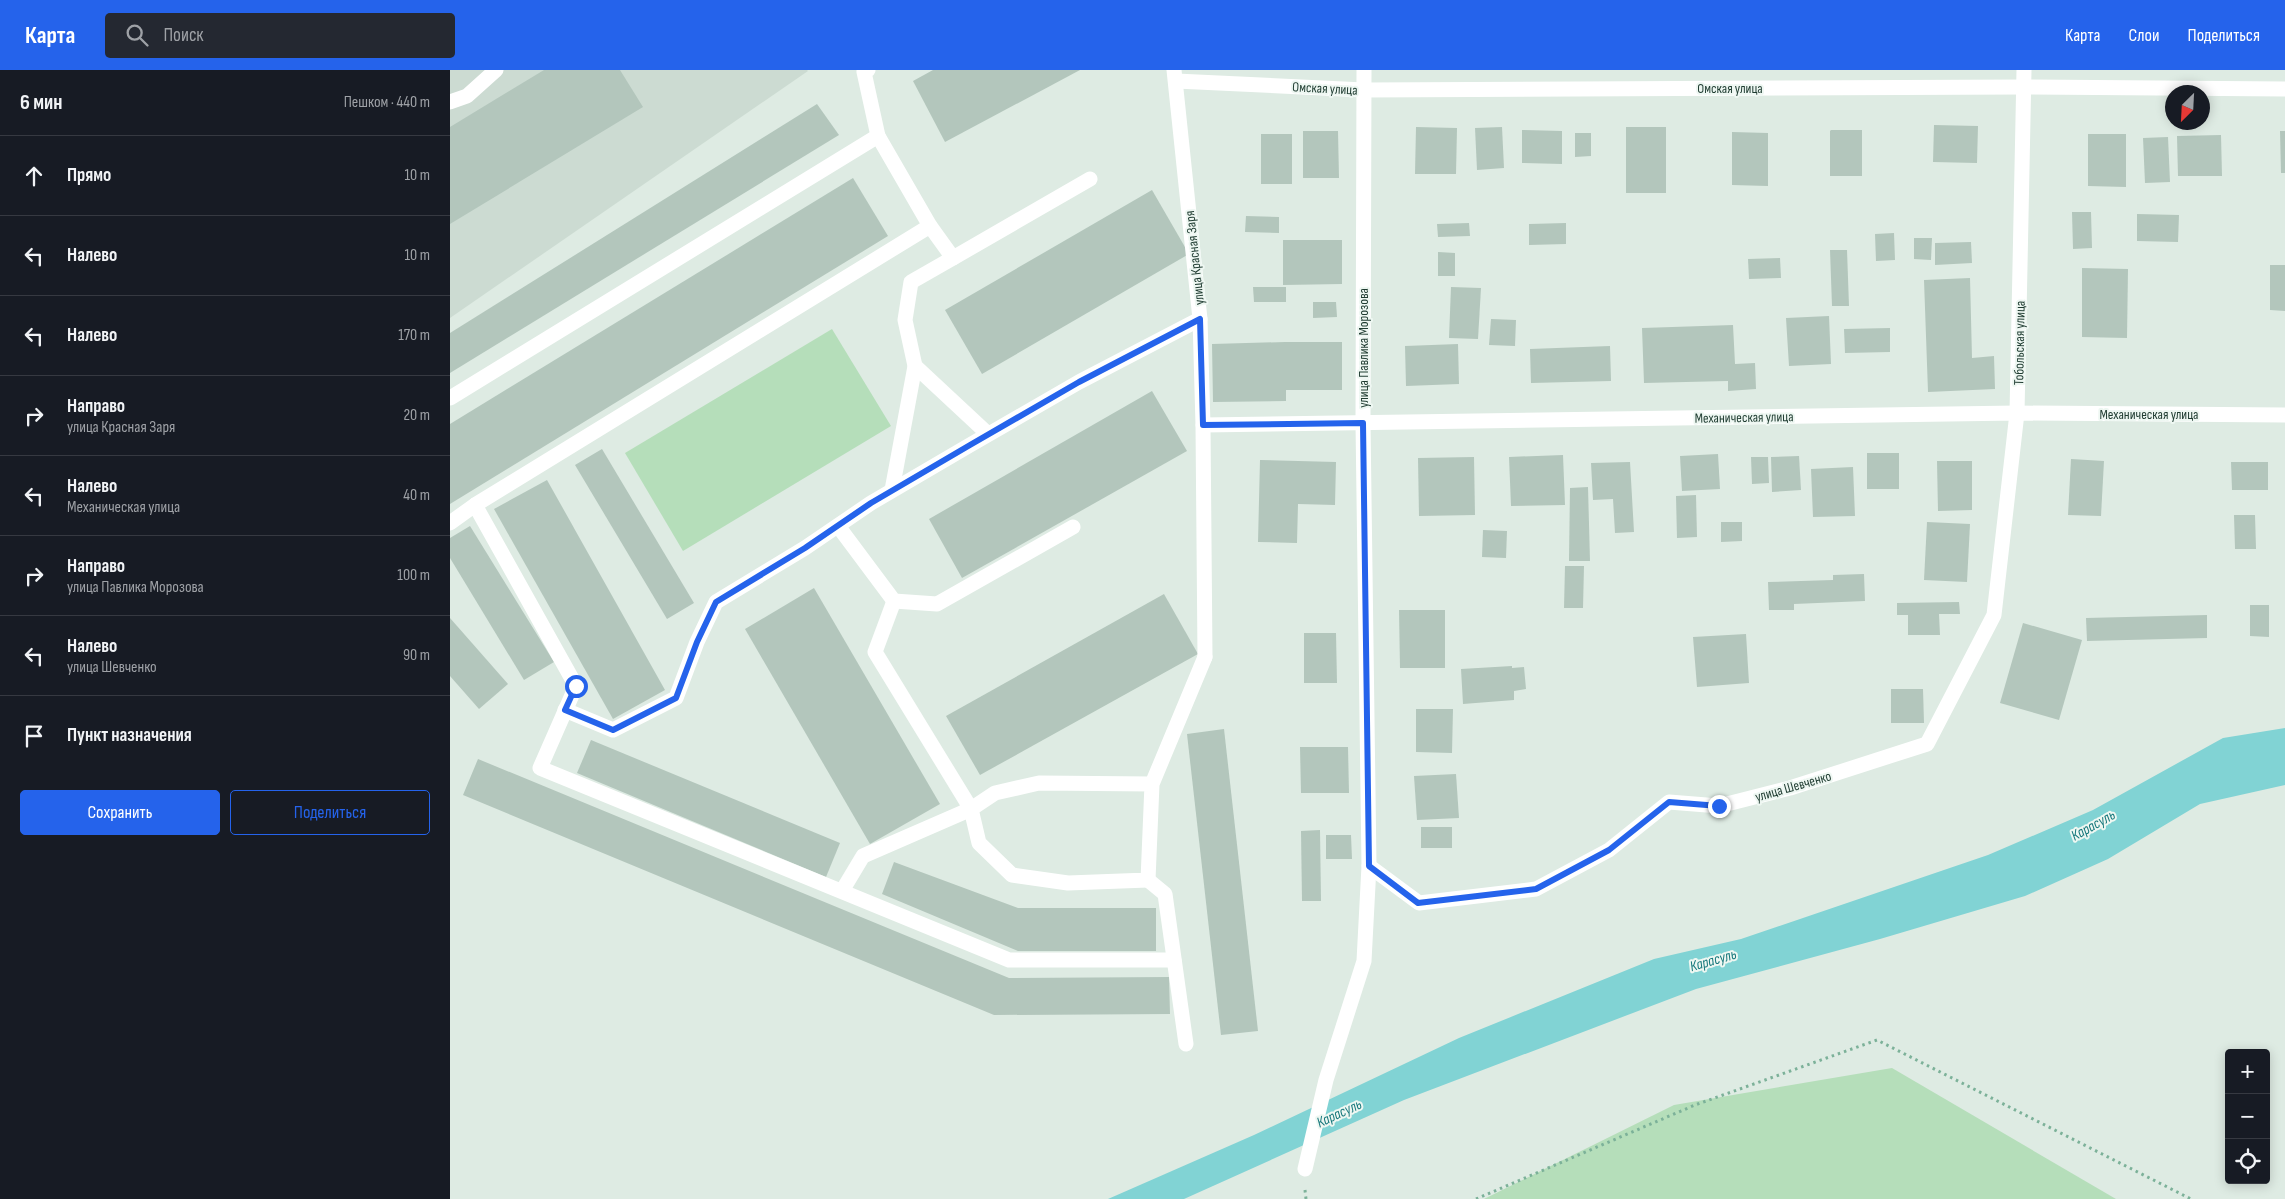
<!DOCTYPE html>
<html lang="ru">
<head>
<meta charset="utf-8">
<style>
	body { margin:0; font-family:"Sofia Sans Condensed",sans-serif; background:#242831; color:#f1f3f6 }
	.controls { position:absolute; right:15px; bottom:15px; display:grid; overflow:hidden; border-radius:5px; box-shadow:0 2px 12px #0003 }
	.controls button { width:45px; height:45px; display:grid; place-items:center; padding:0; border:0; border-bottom:1px solid #363941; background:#171b24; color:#f1f3f6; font:25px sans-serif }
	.compass { position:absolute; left:1715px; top:15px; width:45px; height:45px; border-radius:50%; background:#171b24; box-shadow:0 2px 12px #0003; rotate:204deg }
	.stop { position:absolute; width:15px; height:15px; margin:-11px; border:4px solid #2563eb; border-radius:50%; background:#fff }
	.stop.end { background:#2563eb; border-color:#fff; box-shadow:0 1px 5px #0008 }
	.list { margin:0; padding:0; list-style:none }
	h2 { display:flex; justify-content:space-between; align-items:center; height:65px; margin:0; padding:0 20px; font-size:21px }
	h2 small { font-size:16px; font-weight:400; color:#9ea1a6 }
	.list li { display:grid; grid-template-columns:32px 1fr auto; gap:15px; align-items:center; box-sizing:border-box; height:80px; padding:0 20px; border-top:1px solid #363941 }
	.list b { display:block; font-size:19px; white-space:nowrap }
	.list p { margin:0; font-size:16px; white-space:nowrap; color:#9ea1a6 }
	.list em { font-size:16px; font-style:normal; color:#9ea1a6 }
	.actions { display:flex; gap:10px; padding:15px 20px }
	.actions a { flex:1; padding:11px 0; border:1px solid #2563eb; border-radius:5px; text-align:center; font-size:18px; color:#2563eb }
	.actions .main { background:#2563eb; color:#fff }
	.icon { flex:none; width:28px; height:28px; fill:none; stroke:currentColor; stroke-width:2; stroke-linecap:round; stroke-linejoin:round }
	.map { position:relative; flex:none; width:1835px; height:1129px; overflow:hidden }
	header { display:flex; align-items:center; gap:30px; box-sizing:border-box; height:70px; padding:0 25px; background:#2563eb; color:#fff }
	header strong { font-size:24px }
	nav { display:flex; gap:28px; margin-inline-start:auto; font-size:18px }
	.search { width:350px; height:45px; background:#242831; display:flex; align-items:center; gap:12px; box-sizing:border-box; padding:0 18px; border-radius:5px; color:#9ea1a6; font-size:19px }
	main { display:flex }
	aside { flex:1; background:#171b24 }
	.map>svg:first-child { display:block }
</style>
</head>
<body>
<header>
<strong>Карта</strong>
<div class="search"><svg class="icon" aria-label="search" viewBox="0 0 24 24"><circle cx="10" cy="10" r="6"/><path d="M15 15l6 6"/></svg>Поиск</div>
<nav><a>Карта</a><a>Слои</a><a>Поделиться</a></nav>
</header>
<main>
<aside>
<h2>6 мин<small>Пешком · 440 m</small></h2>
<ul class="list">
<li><svg class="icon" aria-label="ahead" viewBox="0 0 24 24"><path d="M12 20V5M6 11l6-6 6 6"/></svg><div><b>Прямо</b></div><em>10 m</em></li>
<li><svg class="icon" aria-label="left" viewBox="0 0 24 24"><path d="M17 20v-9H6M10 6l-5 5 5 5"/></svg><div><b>Налево</b></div><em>10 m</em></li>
<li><svg class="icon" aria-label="left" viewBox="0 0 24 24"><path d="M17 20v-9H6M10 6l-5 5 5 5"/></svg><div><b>Налево</b></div><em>170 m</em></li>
<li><svg class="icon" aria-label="right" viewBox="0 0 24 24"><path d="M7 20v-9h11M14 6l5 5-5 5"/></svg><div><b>Направо</b><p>улица Красная Заря</p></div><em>20 m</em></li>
<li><svg class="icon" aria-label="left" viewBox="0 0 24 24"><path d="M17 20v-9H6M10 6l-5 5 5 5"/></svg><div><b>Налево</b><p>Механическая улица</p></div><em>40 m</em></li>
<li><svg class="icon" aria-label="right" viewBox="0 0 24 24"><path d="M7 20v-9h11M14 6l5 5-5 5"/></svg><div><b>Направо</b><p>улица Павлика Морозова</p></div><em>100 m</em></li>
<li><svg class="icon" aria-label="left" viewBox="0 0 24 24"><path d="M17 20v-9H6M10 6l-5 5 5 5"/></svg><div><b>Налево</b><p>улица Шевченко</p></div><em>90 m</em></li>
<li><svg class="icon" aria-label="arrive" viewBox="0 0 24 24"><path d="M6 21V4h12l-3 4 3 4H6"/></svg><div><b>Пункт назначения</b></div></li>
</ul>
<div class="actions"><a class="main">Сохранить</a><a>Поделиться</a></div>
</aside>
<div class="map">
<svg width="1835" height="1129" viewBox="0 0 1835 1129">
	<rect width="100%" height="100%" fill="#deebe3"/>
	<polygon fill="#ccdbd2" points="0,0 357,0 358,1 0,248"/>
	<g fill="#b5deba">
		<polygon points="382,259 441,356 233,481 175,383"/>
		<polygon points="1442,998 1666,1129 1034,1129 1224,1035"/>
	</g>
	<polygon fill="#81d3d4" points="1835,658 1835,715 1750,734 1658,789 1575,826 1430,869 1246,919 954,1030 734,1129 658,1129 804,1065 1009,968 1204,889 1291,869 1538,785 1643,740 1773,668"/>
	<g fill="#b3c6bc">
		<polygon points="94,0 170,0 193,37 0,154 0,57"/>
		<polygon points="483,0 630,0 495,72 463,11"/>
		<polygon points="367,34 389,65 0,303 0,263"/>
		<polygon points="1484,55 1528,56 1527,93 1483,92"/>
		<polygon points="966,57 1007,58 1006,104 965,104"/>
		<polygon points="1052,57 1054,98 1027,100 1025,58"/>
		<rect x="1176" y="57" width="40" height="66"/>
		<polygon points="1072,60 1112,61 1112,94 1072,93"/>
		<polygon points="1381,60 1412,60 1412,106 1380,106 1380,61"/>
		<polygon points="853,61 888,61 889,108 853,108"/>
		<polygon points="1830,61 1835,61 1835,103 1831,103"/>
		<polygon points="1282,62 1318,63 1318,116 1282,115"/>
		<polygon points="1125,63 1141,63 1141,86 1125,87"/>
		<rect x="811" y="64" width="31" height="50"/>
		<polygon points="1638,64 1676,64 1676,117 1638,116"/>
		<polygon points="1771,65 1772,106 1728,106 1727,66"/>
		<polygon points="1718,67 1720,112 1695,113 1693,68"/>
		<polygon points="403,108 438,166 0,434 0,354"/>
		<polygon points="702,120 739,184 532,304 495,240"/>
		<polygon points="1622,142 1641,142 1642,178 1623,179"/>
		<polygon points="1687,144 1729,145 1728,172 1687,171"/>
		<polygon points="796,146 829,147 829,163 795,162"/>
		<polygon points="1019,153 1020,166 988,167 987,154"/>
		<polygon points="1116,153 1116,174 1079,175 1079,154"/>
		<polygon points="1444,163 1445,190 1426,191 1425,164"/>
		<polygon points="1464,168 1482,168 1481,190 1464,189"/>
		<polygon points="833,170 892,170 892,214 833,215"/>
		<polygon points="1521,172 1522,193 1485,195 1485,173"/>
		<polygon points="1380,180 1397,180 1399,236 1382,236"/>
		<polygon points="988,182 1005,183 1005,206 988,206"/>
		<polygon points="1330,188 1331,208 1299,209 1298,189"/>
		<polygon points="1820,195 1835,195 1835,241 1820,240"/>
		<polygon points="1632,198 1678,199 1677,268 1632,267"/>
		<polygon points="1520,208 1522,288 1544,286 1545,319 1478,322 1474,210"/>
		<polygon points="803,217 836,217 836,232 804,232"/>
		<polygon points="1001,217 1031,218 1028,269 999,268"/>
		<polygon points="863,232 886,232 887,247 863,248"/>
		<polygon points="1379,246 1381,294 1339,296 1336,248"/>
		<polygon points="1041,249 1066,250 1065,276 1039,275"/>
		<polygon points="1283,255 1285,294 1305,293 1306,319 1278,321 1278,311 1194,313 1192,258"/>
		<polygon points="1440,258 1440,282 1395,283 1394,259"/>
		<polygon points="835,272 892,272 892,320 836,320 836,331 763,332 762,274"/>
		<polygon points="1008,274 1009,314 956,316 955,276"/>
		<polygon points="1160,276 1161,311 1081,313 1080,279"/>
		<polygon points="702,321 737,381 512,508 479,449"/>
		<polygon points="152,379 244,533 217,549 125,395"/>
		<rect x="1417" y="383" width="32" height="36"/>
		<polygon points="1268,384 1270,419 1232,421 1230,386"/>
		<polygon points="1113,385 1115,435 1061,436 1059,387"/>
		<polygon points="1349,386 1351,420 1322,422 1321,387"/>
		<polygon points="1024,387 1025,445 969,446 968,388"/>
		<polygon points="1301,387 1318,387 1319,413 1302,414"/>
		<polygon points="1621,389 1654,391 1651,446 1618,445"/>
		<polygon points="810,390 886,392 885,435 848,434 847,473 808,472"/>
		<polygon points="1487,391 1522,391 1522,440 1488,441"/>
		<polygon points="1180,392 1184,462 1165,463 1163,429 1143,430 1141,393"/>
		<polygon points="1781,392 1818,392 1818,420 1782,420"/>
		<polygon points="1403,397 1405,446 1363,447 1361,399"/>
		<polygon points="97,410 215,620 163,649 44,439"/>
		<polygon points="1138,417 1140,491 1119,491 1120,418"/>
		<polygon points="1246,425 1247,467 1227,468 1226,426"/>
		<polygon points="1784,445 1805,445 1806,479 1785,479"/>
		<polygon points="1271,452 1292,452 1292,471 1271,472"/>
		<polygon points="1477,452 1520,454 1517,512 1474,510"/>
		<polygon points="20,456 104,592 74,610 0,488 0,468"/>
		<polygon points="1033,460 1057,461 1056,488 1032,487"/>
		<polygon points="1115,496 1134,496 1133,538 1114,538"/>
		<polygon points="1414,504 1415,531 1344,534 1344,540 1319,540 1318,512 1383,510 1383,505"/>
		<polygon points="364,518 490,734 420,774 295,559"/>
		<polygon points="714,524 748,584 530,705 496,646"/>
		<polygon points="1509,532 1510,544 1489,544 1490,565 1458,565 1458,545 1447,545 1447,533"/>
		<polygon points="1800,535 1819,535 1819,567 1800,566"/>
		<polygon points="949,540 995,540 995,598 950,598"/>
		<polygon points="1757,545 1757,568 1637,571 1636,548"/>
		<polygon points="0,548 58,614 29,639 0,606"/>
		<polygon points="1573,553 1632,570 1609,650 1550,633"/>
		<polygon points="854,563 886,563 887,613 854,613"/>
		<polygon points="1296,564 1299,613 1247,617 1243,567"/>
		<polygon points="1062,596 1062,598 1074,597 1076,619 1064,621 1064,630 1013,634 1011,599"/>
		<polygon points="1441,619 1473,619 1474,653 1441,653"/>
		<polygon points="966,639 1003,639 1002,683 966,682"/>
		<polygon points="774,659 808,961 771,965 737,664"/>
		<polygon points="141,670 390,773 376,807 127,703"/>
		<polygon points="850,677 898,677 899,723 851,723"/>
		<polygon points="28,689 559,908 719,907 720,944 544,945 13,725"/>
		<polygon points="1006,704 1009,748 967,750 964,706"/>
		<rect x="971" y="757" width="31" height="21"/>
		<polygon points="870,760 871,831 852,831 851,761"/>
		<polygon points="876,765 901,765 902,789 876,789"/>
		<polygon points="444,792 568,838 706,838 706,881 568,881 432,824"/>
	</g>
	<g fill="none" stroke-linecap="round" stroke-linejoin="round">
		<g stroke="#7cb199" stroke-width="3" stroke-dasharray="2.5 4" stroke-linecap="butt">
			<polyline points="855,1120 856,1129"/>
			<polyline points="1026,1129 1245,1035 1427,970 1741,1129"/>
		</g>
		<g stroke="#fff" stroke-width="15">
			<polyline points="418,0 414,2 428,66"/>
			<polyline points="0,32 17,26 46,0"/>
			<polyline points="503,188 640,109"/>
			<polyline points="465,296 538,364"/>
			<polyline points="0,328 428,66 480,156 25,435 0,453"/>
			<polyline points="442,420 465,296 455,250 461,212 503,188 480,156"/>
			<polyline points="25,435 126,616 90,698 559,890 724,890"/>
			<polyline points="388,456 444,531 487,534 623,457"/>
			<polyline points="115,640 163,660 226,628 247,572 266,532 355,478 421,433 520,375 629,312 750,249"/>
			<polyline points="702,714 589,713 545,723 521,739 529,773 562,805 618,813 698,810 702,714 755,587"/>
			<polyline points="698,810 715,824 736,974"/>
			<polyline points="392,821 413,786 521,739 425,582 444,531"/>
			<polyline points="855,1099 876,1010 914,891 919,796"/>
		</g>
		<g stroke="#fff" stroke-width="15">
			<polyline points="724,0 750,249 753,355 755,587"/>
			<polyline points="914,0 913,353 919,796 969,833 1086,819 1159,780 1219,732 1269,736 1340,718 1477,674 1544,545 1567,343 1574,0"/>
			<polyline points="726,11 914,20 1574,17 1835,19"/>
			<polyline points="753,355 1567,343 1835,345"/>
		</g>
	</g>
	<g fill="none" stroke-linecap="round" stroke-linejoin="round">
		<polyline stroke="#2563eb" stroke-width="6" points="126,616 115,640 163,660 226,628 247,572 266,532 355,478 421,433 520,375 629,312 750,249 753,355 913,353 919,796 968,833 1086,819 1159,780 1219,732 1269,736"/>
	</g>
	<g text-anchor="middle" stroke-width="4" stroke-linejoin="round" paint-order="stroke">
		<g font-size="14" fill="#1e3b30" stroke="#eef7f2">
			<text transform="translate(875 18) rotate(3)" y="5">Омская улица</text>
			<text x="1280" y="23">Омская улица</text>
			<text transform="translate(744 188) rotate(-96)" y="5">улица Красная Заря</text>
			<text transform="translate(1569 273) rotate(-89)" y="5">Тобольская улица</text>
			<text transform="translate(913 278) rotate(-90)" y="5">улица Павлика Морозова</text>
			<text x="1699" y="349">Механическая улица</text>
			<text transform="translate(1294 347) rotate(-1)" y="5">Механическая улица</text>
			<text transform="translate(1343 716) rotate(-16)" y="5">улица Шевченко</text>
		</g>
		<g font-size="15" font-style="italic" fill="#15777b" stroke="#eef7f2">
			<text transform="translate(1643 755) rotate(-29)" y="5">Карасуль</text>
			<text transform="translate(1263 890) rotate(-16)" y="5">Карасуль</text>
			<text transform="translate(889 1043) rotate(-25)" y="5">Карасуль</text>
		</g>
	</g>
</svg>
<div class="controls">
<button>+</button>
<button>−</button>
<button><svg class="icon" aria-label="locate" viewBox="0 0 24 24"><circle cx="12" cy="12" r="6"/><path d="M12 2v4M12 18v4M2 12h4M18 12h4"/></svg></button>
</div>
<svg class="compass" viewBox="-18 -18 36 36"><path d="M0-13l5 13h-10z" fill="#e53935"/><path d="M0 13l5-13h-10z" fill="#9ea1a6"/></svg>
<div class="stop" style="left:126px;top:616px"></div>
<div class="stop end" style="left:1269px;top:736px"></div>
</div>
</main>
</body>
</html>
